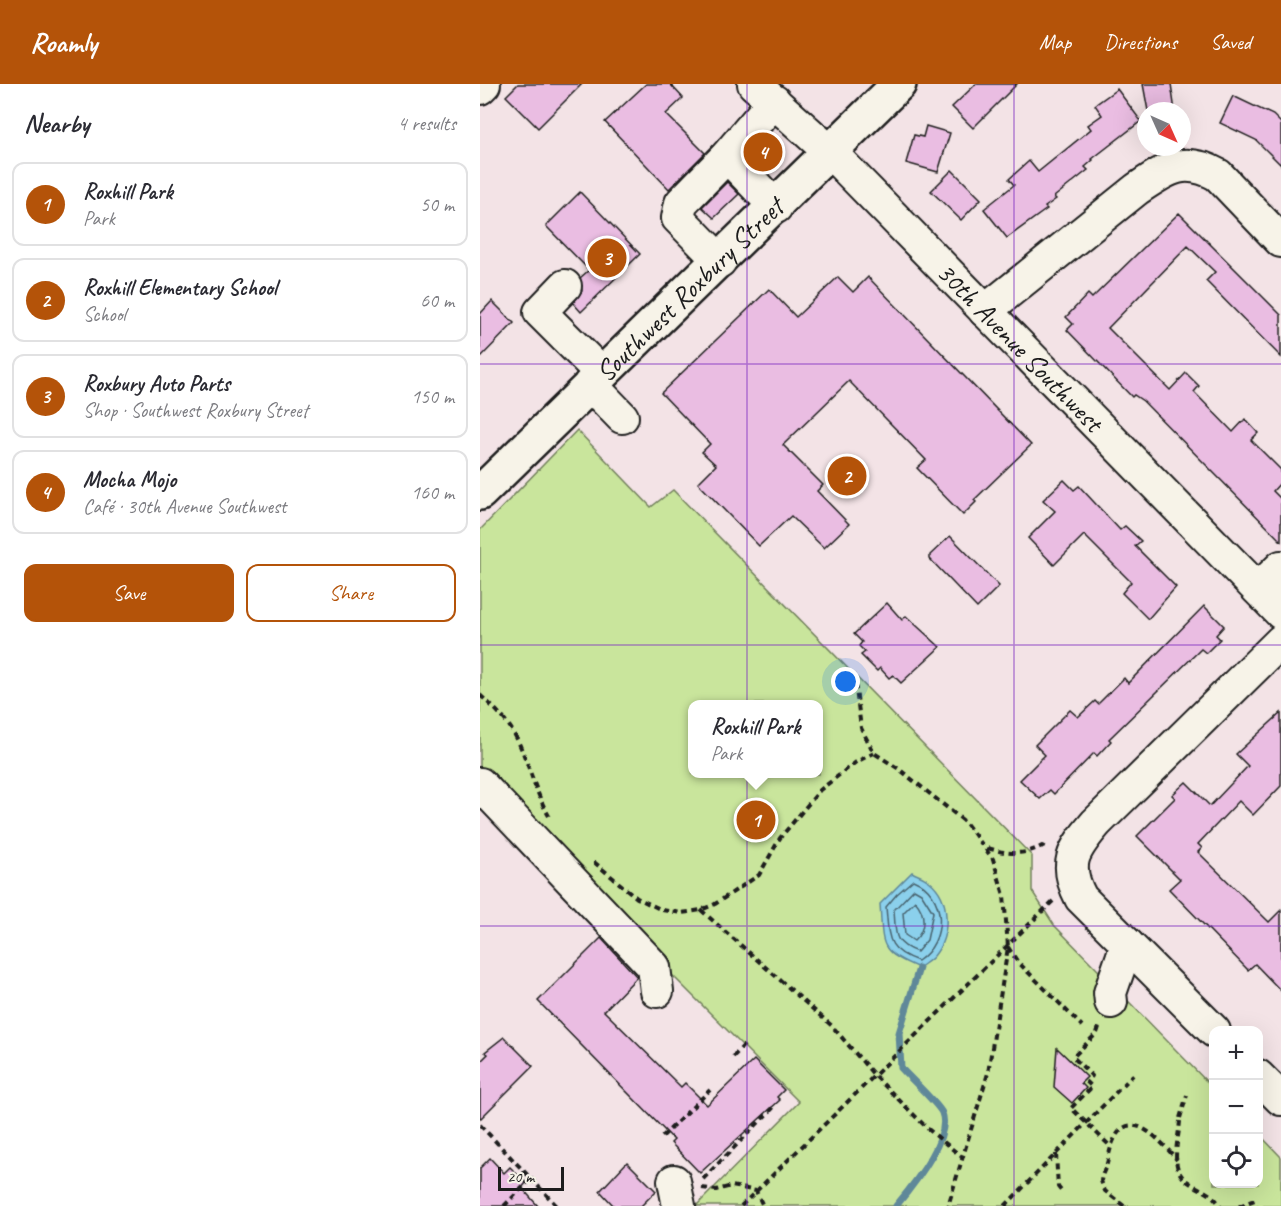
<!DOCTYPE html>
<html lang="en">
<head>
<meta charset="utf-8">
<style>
	body { margin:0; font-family:Caveat,sans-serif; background:#f7f7f7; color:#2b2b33 }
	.controls { position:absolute; right:18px; bottom:18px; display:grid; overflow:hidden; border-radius:12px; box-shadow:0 6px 24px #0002 }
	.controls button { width:54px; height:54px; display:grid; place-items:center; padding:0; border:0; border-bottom:2px solid #e1e1e2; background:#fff; color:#2b2b33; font:30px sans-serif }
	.compass { position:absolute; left:657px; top:18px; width:54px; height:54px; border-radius:50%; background:#fff; box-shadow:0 6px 24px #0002; rotate:135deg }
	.scale { position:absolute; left:18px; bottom:15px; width:66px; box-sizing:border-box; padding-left:6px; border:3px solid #1c1c1c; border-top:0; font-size:16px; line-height:21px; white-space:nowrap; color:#1c1c1c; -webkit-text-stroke:4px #f7f3e8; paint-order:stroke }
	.you { position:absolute; left:366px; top:598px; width:21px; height:21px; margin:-15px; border:4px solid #fff; border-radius:50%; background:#1a73e8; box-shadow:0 0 0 9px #1a73e833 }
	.badge { display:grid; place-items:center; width:39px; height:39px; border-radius:50%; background:#b45309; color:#fff; font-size:20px; font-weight:700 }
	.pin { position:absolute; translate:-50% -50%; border:3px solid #fff; box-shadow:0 2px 6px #0006 }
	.popup { position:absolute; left:208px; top:616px; width:135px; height:78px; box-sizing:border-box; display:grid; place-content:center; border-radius:12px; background:#fff; filter:drop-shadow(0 2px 4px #0005); font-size:20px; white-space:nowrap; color:#7c7c81 }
	.popup b { font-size:22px; color:#2b2b33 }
	.popup::after { content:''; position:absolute; left:50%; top:100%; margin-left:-12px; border:12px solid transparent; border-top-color:#fff }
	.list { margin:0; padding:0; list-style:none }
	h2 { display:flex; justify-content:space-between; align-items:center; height:78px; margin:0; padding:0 24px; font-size:26px }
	h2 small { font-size:20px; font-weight:400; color:#7c7c81 }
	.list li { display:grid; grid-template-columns:39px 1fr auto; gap:18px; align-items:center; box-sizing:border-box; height:84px; margin:0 12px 12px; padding:0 12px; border:2px solid #e1e1e2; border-radius:12px }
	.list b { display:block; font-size:22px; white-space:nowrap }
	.list p { margin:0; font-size:20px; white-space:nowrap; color:#7c7c81 }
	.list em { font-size:20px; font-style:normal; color:#7c7c81 }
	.actions { display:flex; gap:12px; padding:18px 24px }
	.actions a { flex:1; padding:14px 0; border:2px solid #b45309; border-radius:12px; text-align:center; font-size:21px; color:#b45309 }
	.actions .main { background:#b45309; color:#fff }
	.icon { flex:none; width:33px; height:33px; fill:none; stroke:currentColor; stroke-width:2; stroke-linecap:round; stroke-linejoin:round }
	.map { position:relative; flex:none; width:801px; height:1122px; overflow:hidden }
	header { display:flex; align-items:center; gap:36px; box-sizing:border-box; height:84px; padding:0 30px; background:#b45309; color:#fff }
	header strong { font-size:28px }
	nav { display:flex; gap:33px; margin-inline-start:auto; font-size:21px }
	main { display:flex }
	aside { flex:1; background:#fff }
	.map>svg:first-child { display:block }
</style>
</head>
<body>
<header>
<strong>Roamly</strong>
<nav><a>Map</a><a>Directions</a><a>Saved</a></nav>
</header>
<main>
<aside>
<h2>Nearby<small>4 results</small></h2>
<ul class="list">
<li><span class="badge">1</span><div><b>Roxhill Park</b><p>Park</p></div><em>50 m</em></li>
<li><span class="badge">2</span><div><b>Roxhill Elementary School</b><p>School</p></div><em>60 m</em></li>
<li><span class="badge">3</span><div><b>Roxbury Auto Parts</b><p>Shop · Southwest Roxbury Street</p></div><em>150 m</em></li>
<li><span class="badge">4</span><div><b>Mocha Mojo</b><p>Café · 30th Avenue Southwest</p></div><em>160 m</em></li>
</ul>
<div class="actions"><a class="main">Save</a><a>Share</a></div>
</aside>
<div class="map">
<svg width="801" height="1122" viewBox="0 0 801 1122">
	<rect width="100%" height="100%" fill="#f3e3e6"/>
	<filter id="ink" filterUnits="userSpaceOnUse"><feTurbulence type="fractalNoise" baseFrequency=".0167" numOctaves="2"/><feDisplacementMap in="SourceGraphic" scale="12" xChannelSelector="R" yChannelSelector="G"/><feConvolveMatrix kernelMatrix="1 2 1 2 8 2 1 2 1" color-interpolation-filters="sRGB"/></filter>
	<g filter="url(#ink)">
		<path fill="#c9e59c" stroke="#72805c" stroke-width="1.5" fill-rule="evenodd" d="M 97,346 L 171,423 L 193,406 L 552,772 L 552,807 L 574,841 L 733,1004 L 734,1100 L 778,1100 L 779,1050 L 801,1073 L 801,1122 L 216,1122 L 319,1018 L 0,699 L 0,446 ZM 213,620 L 339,620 L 339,690 L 213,690 Z"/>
		<path fill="#8bd0ec" stroke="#5f8899" stroke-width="1.5" d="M 432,788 C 437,791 444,793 449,797 C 471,814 471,851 454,872 C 451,876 444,880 439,884 C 398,867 403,862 400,820 Z"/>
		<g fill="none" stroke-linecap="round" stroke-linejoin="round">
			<g stroke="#48646f" stroke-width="1.5">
				<path d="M 433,796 C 467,810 468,857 438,877 C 406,866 409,854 406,823 L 417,810 Z"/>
				<path d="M 434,805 L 441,809 L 453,828 L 447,856 L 437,868 C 412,859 416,849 414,826 Z"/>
				<path d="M 435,817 C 446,829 446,846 434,857 L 425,851 L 423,829 Z"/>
			</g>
			<path stroke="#5f8899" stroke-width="7" d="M 416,1122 C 431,1104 472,1054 462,1029 C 459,1021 429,993 421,984 L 419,949 L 439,884"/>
		</g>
		<g fill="#eabde2" stroke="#1c1c1c" stroke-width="1.5">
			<polygon points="38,0 102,0 58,44 26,12"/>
			<polygon points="166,0 190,0 203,14 186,30 225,69 189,105 125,38"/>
			<polygon points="496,0 537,0 493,44 472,23"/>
			<polygon points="663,0 691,0 695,27 668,27"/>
			<polygon points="637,5 661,37 612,75 613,76 605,83 608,86 574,113 576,115 565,123 567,125 527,154 504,125 534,101 529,95 549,77 558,88 611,45 608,41 622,31 615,21"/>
			<polygon points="753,12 793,31 801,39 801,81 776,56 740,39"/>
			<polygon points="446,42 470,49 458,88 426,79 434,51 443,53"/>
			<polygon points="472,86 501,115 481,136 451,107"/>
			<polygon points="247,98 259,110 234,134 222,123"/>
			<polygon points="100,108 160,170 101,228 93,219 102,207 100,194 109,186 66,142"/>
			<polygon points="699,129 801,231 801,273 726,197 735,188 708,162 628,244 690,306 706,289 719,302 714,308 753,348 765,335 778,349 771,356 801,386 801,398 793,407 801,415 801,457 663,317 654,311 652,313 587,246 593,240 586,233 608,210 612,214"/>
			<polygon points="358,193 373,208 388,193 551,361 494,416 496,418 483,431 437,384 446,376 369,297 303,361 343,401 337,407 369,440 344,464 311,432 279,462 218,399 236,381 222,368 230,360 181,309 289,205 316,233"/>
			<polygon points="12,217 34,239 0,274 0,230"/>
			<polygon points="584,396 594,406 599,402 640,446 645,442 661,457 655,462 696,503 668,535 642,509 651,498 604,451 574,481 548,454 575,427 563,416"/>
			<polygon points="470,452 519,502 497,524 450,475 450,471"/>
			<polygon points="407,519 422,536 426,532 460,563 421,599 413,591 409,594 400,584 397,587 381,571 385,568 379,562 382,558 374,550"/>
			<polygon points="724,522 744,542 736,551 740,555 726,569 721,565 629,655 631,657 617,672 614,669 574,710 570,706 560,715 540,696 565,671 555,661 590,626 598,633 615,617 618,620 644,594 648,599"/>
			<polygon points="801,629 801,702 773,731 759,717 718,760 722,764 718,768 789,838 801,826 801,907 775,880 768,886 689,805 700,795 657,752 695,714 692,711 706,698 730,722 768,682 756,670"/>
			<polygon points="121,854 157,893 124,927 201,1003 205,999 227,1021 274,976 304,1006 297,1013 300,1016 220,1089 191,1059 194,1056 58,917"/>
			<polygon points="24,953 53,982 0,1035 0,978 8,970 5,968"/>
			<polygon points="577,964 607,993 601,999 606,1004 592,1019 574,1003"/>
			<polygon points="10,1074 24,1089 30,1083 46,1099 42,1104 58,1122 0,1122 0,1084"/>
			<polygon points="147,1078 176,1107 161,1122 134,1122 120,1107"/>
		</g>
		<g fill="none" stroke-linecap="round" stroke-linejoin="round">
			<defs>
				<g id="minor">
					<path id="s1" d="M 274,0 L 350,68 L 801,529"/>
					<polyline points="0,4 4,0"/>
					<polyline points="247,72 296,123"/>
					<polyline points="240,177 198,134 201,119 247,72 294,17"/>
					<polyline points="85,202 60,228 121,289"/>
					<path d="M 505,227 L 657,105 C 687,85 703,72 738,91 L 801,157"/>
					<polyline points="110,300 142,333"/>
					<polyline points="778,505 801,483"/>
					<polyline points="0,700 174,883 177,907"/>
					<polyline points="631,918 630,909 647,860"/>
					<path d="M 734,947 L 601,814 C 583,780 593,766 616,739 L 801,557"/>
					<polyline points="778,992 801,1015"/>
					<polyline points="194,1097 199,1122"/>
				</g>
				<g id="major">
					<path id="s2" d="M 0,409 L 419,0"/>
				</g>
			</defs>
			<use href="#minor" stroke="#1c1c1c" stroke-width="36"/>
			<use href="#major" stroke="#1c1c1c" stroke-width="38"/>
			<g stroke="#1c1c1c" stroke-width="4" stroke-dasharray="6 4.5" stroke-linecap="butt">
				<polyline points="374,590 381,644 394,669 419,685 485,738 513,775 524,811 528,863 508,989 468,1122"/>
				<path d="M 0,611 C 12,622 23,632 32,646 C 48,673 53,705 69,732"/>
				<path d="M 508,764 C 527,770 543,772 562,762 L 566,764"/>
				<polyline points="114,778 157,814 182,826 202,829 221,826 235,820 279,791 300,754 340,706 376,678 394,669"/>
				<polyline points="221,826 352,942 394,991 448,1045 482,1073"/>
				<polyline points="528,863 537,877 602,942"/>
				<polyline points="617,949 620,940"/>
				<polyline points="614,952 593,973 612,992 607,998 612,1003 591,1024 630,1062"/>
				<polyline points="253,973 264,961"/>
				<polyline points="700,1034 707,1011"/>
				<path d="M 700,1037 C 699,1051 693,1072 698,1085 C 704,1104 732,1104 740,1122"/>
				<polyline points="0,1041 77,1122"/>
				<polyline points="182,1053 230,1006"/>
				<polyline points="576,1070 578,1103 582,1108"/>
				<polyline points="223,1095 296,1021"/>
				<polyline points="222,1104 236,1106 252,1102 276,1107 283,1122"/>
				<polyline points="24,1122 52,1094"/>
				<polyline points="261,1122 573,817"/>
				<polyline points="525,1122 653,991"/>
				<path d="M 644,1122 L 625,1107 L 621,1097 C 622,1088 627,1083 628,1075 C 640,1016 673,1047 697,1076"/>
				<polyline points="759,1122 777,1115"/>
			</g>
			<use href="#minor" stroke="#f7f3e8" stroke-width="32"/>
			<use href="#major" stroke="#f7f3e8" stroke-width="33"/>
		</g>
	</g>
	<path fill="none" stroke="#7b2cbf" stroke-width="1.5" stroke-opacity="0.55" d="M 267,0 L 267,1122M 534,0 L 534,1122M 0,280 L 801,280M 0,561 L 801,561M 0,842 L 801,842"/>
	<g text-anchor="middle" stroke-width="4.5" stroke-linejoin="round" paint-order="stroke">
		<g font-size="28" fill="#1c1c1c" stroke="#f7f3e8">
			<text dy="10" stroke="none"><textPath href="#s2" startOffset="292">Southwest Roxbury Street</textPath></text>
			<text dy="10" stroke="none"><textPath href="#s1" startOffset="374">30th Avenue Southwest</textPath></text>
		</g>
	</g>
</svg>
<div class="controls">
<button>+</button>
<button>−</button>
<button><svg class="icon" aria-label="locate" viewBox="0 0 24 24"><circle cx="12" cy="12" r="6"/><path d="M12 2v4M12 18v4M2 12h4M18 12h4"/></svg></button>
</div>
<svg class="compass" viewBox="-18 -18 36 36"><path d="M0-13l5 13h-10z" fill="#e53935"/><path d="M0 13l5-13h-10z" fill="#7c7c81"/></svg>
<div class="scale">20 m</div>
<div class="you"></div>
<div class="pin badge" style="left:276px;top:736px">1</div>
<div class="popup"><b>Roxhill Park</b>Park</div>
<div class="pin badge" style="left:367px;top:392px">2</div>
<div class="pin badge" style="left:127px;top:174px">3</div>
<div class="pin badge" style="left:283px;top:68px">4</div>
</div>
</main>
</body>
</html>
